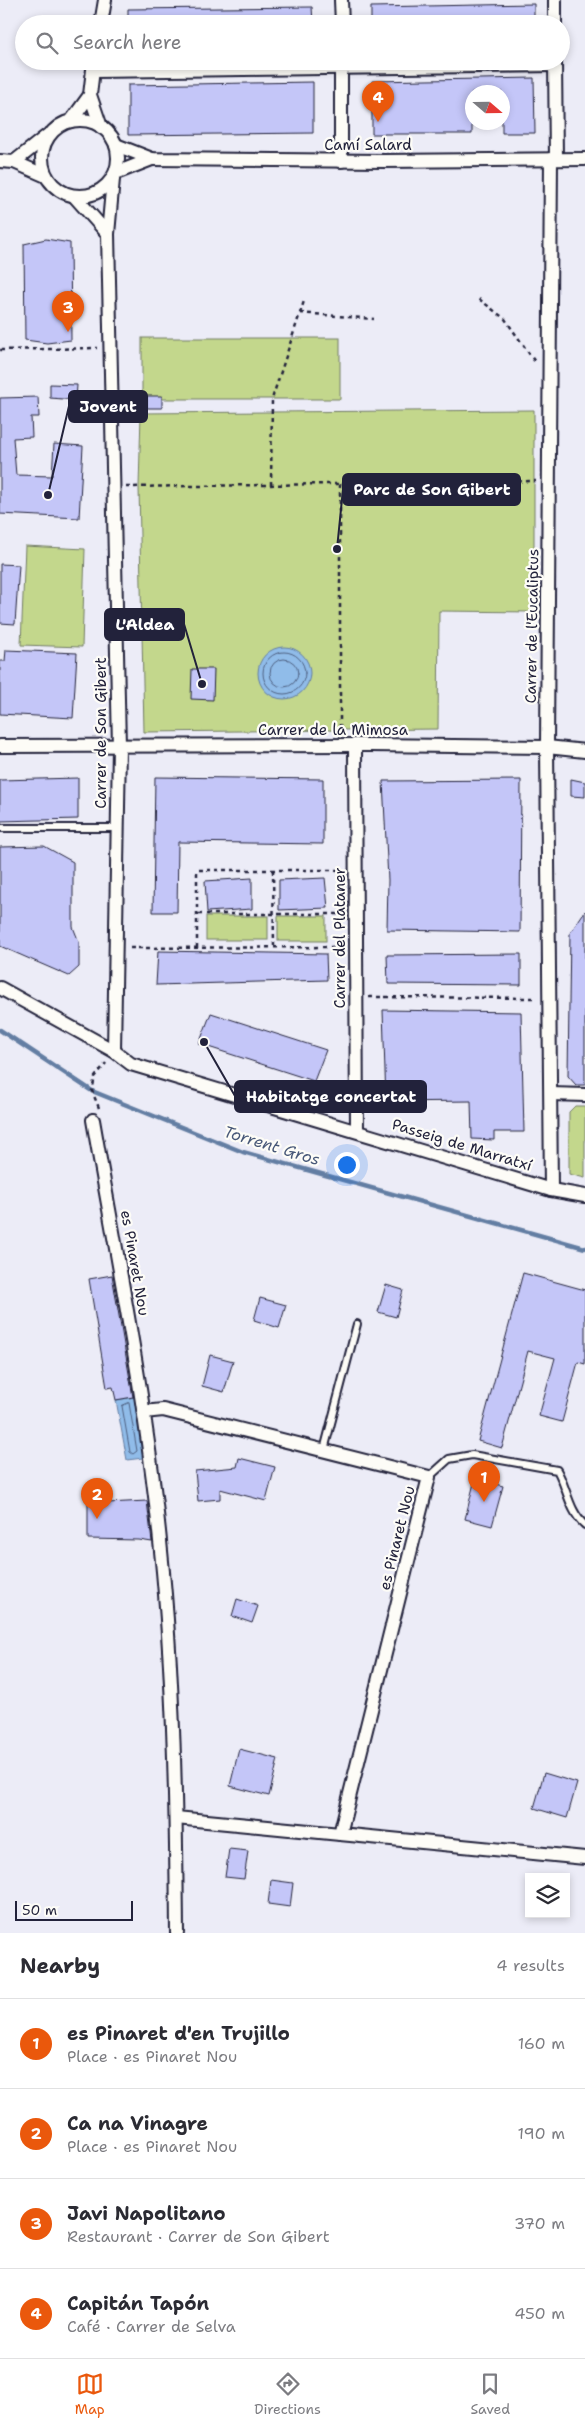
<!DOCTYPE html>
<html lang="en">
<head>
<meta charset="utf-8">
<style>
	body { margin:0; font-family:"Shantell Sans",sans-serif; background:#f2f2f3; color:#2b2b33 }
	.controls { position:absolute; right:15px; bottom:15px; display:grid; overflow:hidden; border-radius:0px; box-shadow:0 2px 8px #0003 }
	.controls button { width:45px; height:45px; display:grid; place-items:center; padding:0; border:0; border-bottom:1px solid #e1e1e2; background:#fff; color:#2b2b33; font:25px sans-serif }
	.compass { position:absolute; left:465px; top:85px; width:45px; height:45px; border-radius:50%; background:#fff; box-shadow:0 2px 8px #0003; rotate:110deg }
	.scale { position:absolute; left:15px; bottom:12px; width:118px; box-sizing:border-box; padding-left:5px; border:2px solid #22223b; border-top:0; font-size:14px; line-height:18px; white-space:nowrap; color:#22223b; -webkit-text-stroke:4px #fdfcf7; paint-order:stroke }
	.you { position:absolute; left:346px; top:1164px; width:18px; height:18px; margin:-12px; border:4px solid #fff; border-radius:50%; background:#1a73e8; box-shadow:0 0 0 8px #1a73e833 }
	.badge { display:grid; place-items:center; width:32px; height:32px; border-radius:50%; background:#ea580c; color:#fff; font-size:16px; font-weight:700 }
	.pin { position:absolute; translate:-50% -41px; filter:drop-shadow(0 1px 2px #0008) }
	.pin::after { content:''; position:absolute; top:26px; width:18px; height:15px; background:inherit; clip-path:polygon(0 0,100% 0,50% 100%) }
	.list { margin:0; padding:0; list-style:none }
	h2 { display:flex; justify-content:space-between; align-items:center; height:65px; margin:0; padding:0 20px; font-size:21px }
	h2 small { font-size:16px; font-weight:400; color:#7c7c81 }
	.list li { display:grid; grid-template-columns:32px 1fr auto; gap:15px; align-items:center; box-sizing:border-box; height:90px; padding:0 20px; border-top:1px solid #e1e1e2 }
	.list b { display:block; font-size:19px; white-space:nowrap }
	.list p { margin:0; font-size:16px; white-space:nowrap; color:#7c7c81 }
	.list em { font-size:16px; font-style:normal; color:#7c7c81 }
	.icon { flex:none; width:28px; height:28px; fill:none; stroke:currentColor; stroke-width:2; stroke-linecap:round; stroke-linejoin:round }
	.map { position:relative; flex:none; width:585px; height:1933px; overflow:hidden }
	.search { position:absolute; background:#fff; box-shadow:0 2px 8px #0003; left:15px; right:15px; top:15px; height:55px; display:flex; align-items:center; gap:12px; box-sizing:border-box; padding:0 18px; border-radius:28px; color:#7c7c81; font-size:19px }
	.sheet { height:425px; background:#fff }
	nav { display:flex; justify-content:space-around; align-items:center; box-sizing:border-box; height:70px; border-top:1px solid #e1e1e2; background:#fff; font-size:14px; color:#7c7c81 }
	nav a { display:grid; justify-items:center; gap:2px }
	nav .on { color:#ea580c }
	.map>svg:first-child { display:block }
</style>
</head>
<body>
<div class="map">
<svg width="585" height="1933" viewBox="0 0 585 1933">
	<rect width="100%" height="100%" fill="#ececf7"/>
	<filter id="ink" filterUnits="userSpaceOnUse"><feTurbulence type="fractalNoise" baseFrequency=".02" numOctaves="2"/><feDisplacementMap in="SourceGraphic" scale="10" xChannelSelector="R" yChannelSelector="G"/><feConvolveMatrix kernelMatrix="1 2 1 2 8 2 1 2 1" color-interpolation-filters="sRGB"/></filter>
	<g filter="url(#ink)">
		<g fill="#c3d78c" stroke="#727c64">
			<rect x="142" y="338" width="198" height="61"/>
			<polygon points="534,410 534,612 439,611 438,729 144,732 139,487 141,413"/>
			<polygon points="25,546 85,549 82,647 21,645"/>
			<rect x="206" y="916" width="62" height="24"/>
			<rect x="278" y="916" width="48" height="25"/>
			<polygon points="575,1106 585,1106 585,1178 569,1174 569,1112"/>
		</g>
		<g fill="#90bce9" stroke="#647ea3">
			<circle cx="284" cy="673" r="26"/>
			<polygon points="135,1397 143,1458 127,1460 116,1400"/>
		</g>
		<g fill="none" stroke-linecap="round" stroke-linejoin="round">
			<g stroke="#4e6081" stroke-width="1">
				<circle cx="284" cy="673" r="21"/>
				<circle cx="284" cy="673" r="14"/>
				<polygon points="129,1403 137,1451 133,1454 130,1452 122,1406"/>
			</g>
			<polyline stroke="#647ea3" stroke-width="4.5" points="0,1030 92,1091 243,1152 585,1248"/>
		</g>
		<g fill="#c4c6f8" stroke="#22223b">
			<polygon points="534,4 534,24 371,24 371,7"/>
			<polygon points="312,7 313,24 128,24 128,9"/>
			<polygon points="534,78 535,133 502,133 502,92 472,92 472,134 372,134 372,81"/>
			<polygon points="313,82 313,133 128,135 128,85"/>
			<polygon points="46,239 70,243 71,340 47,343 25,340 24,244"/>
			<polygon points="50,384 77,385 76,400 50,398"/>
			<rect x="147" y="396" width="15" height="12"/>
			<polygon points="38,397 39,417 31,417 32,437 13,438 16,475 52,476 54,444 83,446 79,518 0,514 0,398"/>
			<polygon points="0,564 19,565 15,624 0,623"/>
			<polygon points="6,650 77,653 73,718 0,714 0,661 5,661"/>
			<polygon points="192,669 214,669 213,700 191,699"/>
			<polygon points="155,777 323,779 323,844 178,842 177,912 153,912"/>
			<polygon points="78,778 78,819 0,821 0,780"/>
			<polygon points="571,779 585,782 585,797 571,796"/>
			<polygon points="521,780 520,932 387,930 388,880 383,781"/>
			<polygon points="44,846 73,862 73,927 79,942 79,967 69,976 0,946 0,847"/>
			<polygon points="252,878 252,909 207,912 205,881"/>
			<polygon points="325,878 328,908 279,910 279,880"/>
			<polygon points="585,911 585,1085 576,1085 568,1076 570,933"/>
			<polygon points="158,951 326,954 327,980 156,985"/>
			<polygon points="521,954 521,985 388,984 387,955"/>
			<polygon points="383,1010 521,1012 524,1132 494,1132 494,1140 472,1139 471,1101 386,1102"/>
			<polygon points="211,1013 326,1050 314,1081 199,1044"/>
			<polygon points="523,1273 585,1290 585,1364 578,1362 562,1422 539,1416 555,1358 528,1351 502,1448 478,1441"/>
			<polygon points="112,1275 133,1397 116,1400 113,1387 107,1388 89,1279"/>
			<polygon points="386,1285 403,1290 396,1317 378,1312"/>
			<polygon points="260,1298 286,1305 279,1328 254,1320"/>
			<polygon points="210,1355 233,1361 224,1392 202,1386"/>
			<polygon points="239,1458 275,1467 266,1501 220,1489 220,1499 198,1501 195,1471 237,1467"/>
			<polygon points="475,1479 503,1486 492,1526 465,1519"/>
			<polygon points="88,1498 107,1498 107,1503 147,1501 152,1542 139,1540 88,1539"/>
			<polygon points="237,1599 258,1606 252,1623 232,1616"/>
			<polygon points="239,1749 278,1759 269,1796 230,1786"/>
			<polygon points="544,1773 577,1783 567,1818 534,1808"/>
			<polygon points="229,1849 248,1851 244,1879 225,1877"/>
			<polygon points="271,1880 293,1883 290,1907 268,1904"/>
		</g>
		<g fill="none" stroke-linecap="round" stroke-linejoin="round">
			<defs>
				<g id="service">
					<polyline points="0,828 118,828"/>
					<polyline points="324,1450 357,1324"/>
					<path d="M 429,1477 L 449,1459 L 472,1455 L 557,1470 C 567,1487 569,1512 585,1525"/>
				</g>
				<g id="minor">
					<polyline points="341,0 342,24"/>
					<polyline points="555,0 555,24"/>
					<polyline points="101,24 105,0"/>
					<polyline points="94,61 90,95 101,127"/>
					<polyline points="341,61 341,161"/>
					<polyline points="555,61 556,159"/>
					<polyline points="93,71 555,65"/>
					<circle cx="80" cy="158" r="38"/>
					<polyline points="71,121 90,95"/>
					<polyline points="116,145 152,159 384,161 585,159"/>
					<polyline points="551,159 547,747 551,1190"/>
					<polyline points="0,161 14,162 46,176"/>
					<polyline points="14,162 48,135"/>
					<polyline points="116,173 152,159"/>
					<polyline points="113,179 108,234 119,746 114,1051"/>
					<polyline points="75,197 108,234"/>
					<polyline points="0,746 370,745 547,747 585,751"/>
					<polyline points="355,746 357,1130"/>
					<polyline points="0,988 114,1051 131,1064 551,1190 585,1196"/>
					<polyline points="551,1094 585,1095"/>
					<path d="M 93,1120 C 118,1263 147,1406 161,1551 C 174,1678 176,1806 177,1933"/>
					<polyline points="144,1412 163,1410 429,1477 340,1834 176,1818"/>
					<polyline points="340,1834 585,1858"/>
				</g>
			</defs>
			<use href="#service" stroke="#22223b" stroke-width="10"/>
			<use href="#minor" stroke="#22223b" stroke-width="16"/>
			<g stroke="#22223b" stroke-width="2.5" stroke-dasharray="4 4" stroke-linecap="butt">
				<polyline points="479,299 505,319 535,362"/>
				<polyline points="300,313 374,319"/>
				<polyline points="0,350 97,348"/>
				<polyline points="340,484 340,733"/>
				<polyline points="271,485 272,399 304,301"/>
				<polyline points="126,487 536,481"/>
				<polyline points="273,870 274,947"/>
				<polyline points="198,914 344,914"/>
				<polyline points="130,948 342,947"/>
				<polyline points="197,948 197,870 343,870"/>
				<polyline points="369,997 536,998"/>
				<polyline points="99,1108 92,1091 95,1077 106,1063"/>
			</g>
			<use href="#service" stroke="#fdfcf7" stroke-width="6"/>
			<use href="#minor" stroke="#fdfcf7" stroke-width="12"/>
		</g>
	</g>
	<g text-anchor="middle" stroke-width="4.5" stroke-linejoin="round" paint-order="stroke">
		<g font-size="15" fill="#22223b" stroke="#fdfcf7">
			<text x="368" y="150">Camí Salard</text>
			<text transform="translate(532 626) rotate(-89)" y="5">Carrer de l'Eucaliptus</text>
			<text x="333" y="735">Carrer de la Mimosa</text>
			<text transform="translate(101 733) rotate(-90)" y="5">Carrer de Son Gibert</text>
			<text transform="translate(340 938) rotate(-90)" y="5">Carrer del Plataner</text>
			<text transform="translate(462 1145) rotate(17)" y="5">Passeig de Marratxí</text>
			<text transform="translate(135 1263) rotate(80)" y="5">es Pinaret Nou</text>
			<text transform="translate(397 1538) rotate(-76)" y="5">es Pinaret Nou</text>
		</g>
		<g font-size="16" font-style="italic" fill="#485878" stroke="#fdfcf7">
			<text transform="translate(272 1145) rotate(17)" y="6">Torrent Gros</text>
		</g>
	</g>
	<path fill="none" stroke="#22223b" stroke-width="2" d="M48 495L69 406M337 549L343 489M202 684L184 624M204 1042L235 1096"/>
	<g fill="#22223b" stroke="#fdfcf7" stroke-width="2">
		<circle cx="48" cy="495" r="5"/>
		<circle cx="337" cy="549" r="5"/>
		<circle cx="202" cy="684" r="5"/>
		<circle cx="204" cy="1042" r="5"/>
	</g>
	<g fill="#22223b" stroke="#22223b" stroke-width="2">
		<rect x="69" y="391" width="78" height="31" rx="5"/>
		<rect x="343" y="474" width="177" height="31" rx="5"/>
		<rect x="105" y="609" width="79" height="31" rx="5"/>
		<rect x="235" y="1081" width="191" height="31" rx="5"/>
	</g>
	<g font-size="16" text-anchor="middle" font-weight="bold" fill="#fff">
		<text x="108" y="412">Jovent</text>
		<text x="432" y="495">Parc de Son Gibert</text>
		<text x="145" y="630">L'Aldea</text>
		<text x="331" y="1102">Habitatge concertat</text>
	</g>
</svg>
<div class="controls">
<button><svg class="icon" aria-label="layers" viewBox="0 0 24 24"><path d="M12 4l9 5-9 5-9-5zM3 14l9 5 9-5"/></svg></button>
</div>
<svg class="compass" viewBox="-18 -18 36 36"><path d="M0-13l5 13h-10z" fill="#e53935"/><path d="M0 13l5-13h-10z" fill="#7c7c81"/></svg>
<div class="scale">50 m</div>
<div class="you"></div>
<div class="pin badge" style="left:484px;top:1502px">1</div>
<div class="pin badge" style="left:97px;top:1519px">2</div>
<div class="pin badge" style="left:68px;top:332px">3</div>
<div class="pin badge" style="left:378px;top:122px">4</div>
<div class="search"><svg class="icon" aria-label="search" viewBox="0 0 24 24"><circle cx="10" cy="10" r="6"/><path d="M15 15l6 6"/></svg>Search here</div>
</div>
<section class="sheet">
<h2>Nearby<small>4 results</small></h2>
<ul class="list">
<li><span class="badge">1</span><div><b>es Pinaret d'en Trujillo</b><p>Place · es Pinaret Nou</p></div><em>160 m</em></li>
<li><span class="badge">2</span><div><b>Ca na Vinagre</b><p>Place · es Pinaret Nou</p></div><em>190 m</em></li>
<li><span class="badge">3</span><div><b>Javi Napolitano</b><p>Restaurant · Carrer de Son Gibert</p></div><em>370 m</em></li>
<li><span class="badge">4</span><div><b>Capitán Tapón</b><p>Café · Carrer de Selva</p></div><em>450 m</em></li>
</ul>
</section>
<nav>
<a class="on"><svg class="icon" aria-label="map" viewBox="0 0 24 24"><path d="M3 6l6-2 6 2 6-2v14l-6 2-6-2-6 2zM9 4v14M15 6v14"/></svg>Map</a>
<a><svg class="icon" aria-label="directions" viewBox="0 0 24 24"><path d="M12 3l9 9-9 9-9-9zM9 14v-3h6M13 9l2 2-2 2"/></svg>Directions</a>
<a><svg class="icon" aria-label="saved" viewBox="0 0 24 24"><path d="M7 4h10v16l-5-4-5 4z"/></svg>Saved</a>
</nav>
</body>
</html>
